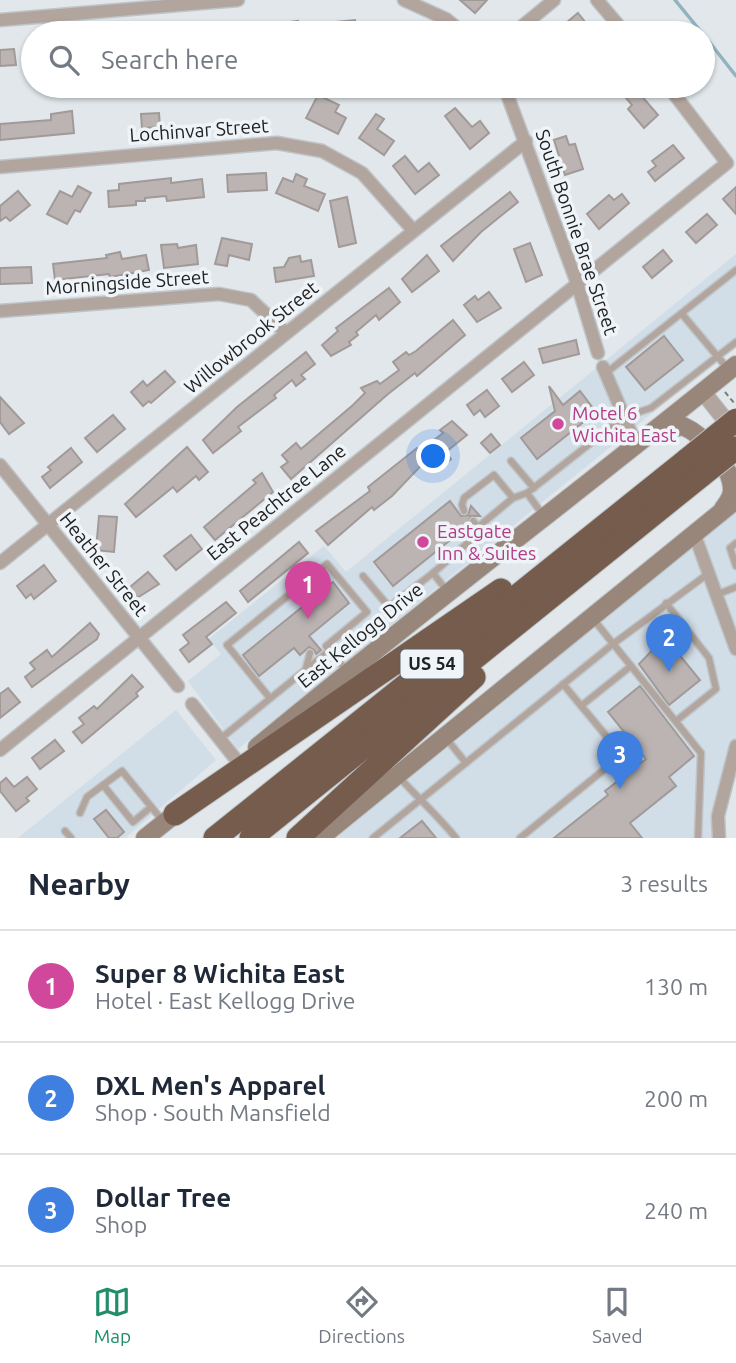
<!DOCTYPE html>
<html lang="en">
<head>
<meta charset="utf-8">
<style>
	body { margin:0; font-family:Ubuntu,sans-serif; background:#f6f6f7; color:#1f2937 }
	.you { position:absolute; left:434px; top:457px; width:24px; height:24px; margin:-18px; border:5px solid #fff; border-radius:50%; background:#1a73e8; box-shadow:0 0 0 10px #1a73e833 }
	.badge { display:grid; place-items:center; width:46px; height:46px; border-radius:50%; background:#228d6b; color:#fff; font-size:23px; font-weight:700 }
	.pin { position:absolute; translate:-50% -58px; filter:drop-shadow(0 2px 4px #0008) }
	.pin::after { content:''; position:absolute; top:37px; width:24px; height:21px; background:inherit; clip-path:polygon(0 0,100% 0,50% 100%) }
	.list { margin:0; padding:0; list-style:none }
	h2 { display:flex; justify-content:space-between; align-items:center; height:91px; margin:0; padding:0 28px; font-size:30px }
	h2 small { font-size:23px; font-weight:400; color:#747a83 }
	.list li { display:grid; grid-template-columns:46px 1fr auto; gap:21px; align-items:center; box-sizing:border-box; height:112px; padding:0 28px; border-top:2px solid #e0e1e3 }
	.list b { display:block; font-size:26px; white-space:nowrap }
	.list p { margin:0; font-size:23px; white-space:nowrap; color:#747a83 }
	.list em { font-size:23px; font-style:normal; color:#747a83 }
	.icon { flex:none; width:38px; height:38px; fill:none; stroke:currentColor; stroke-width:2; stroke-linecap:round; stroke-linejoin:round }
	.map { position:relative; flex:none; width:736px; height:838px; overflow:hidden }
	.search { position:absolute; background:#fff; box-shadow:0 2px 5px #0004; left:21px; right:21px; top:21px; height:77px; display:flex; align-items:center; gap:18px; box-sizing:border-box; padding:0 24px; border-radius:38px; color:#747a83; font-size:26px }
	.sheet { height:427px; background:#fff }
	nav { display:flex; justify-content:space-around; align-items:center; box-sizing:border-box; height:98px; border-top:2px solid #e0e1e3; background:#fff; font-size:19px; color:#747a83 }
	nav a { display:grid; justify-items:center; gap:4px }
	nav .on { color:#228d6b }
	.map>svg:first-child { display:block }
</style>
</head>
<body>
<div class="map">
<svg width="736" height="838" viewBox="0 0 736 838">
	<rect width="100%" height="100%" fill="#e1e7eb"/>
	<g fill="#d1dde7">
		<polygon points="736,254 736,345 238,749 188,681 221,654 209,639 324,546 346,572"/>
		<polygon points="736,507 736,774 724,818 725,838 327,838"/>
		<polygon points="176,710 216,760 125,838 18,838"/>
	</g>
	<g fill="none" stroke-linecap="round" stroke-linejoin="round">
		<g stroke="#91b3c0" stroke-width="3.5">
			<polyline points="675,0 702,33"/>
			<polyline points="703,34 736,76"/>
		</g>
	</g>
	<g fill="#bbb4b2" stroke="#a19a98" stroke-width="2">
		<polygon points="460,0 487,0 475,13"/>
		<polygon points="578,13 594,33 554,33"/>
		<polygon points="355,20 356,33 317,33 316,24"/>
		<polygon points="298,21 299,33 247,33 246,28"/>
		<polygon points="386,23 411,32 411,33 382,33"/>
		<polygon points="14,49 16,65 0,66 0,50"/>
		<polygon points="616,86 633,86 658,115 644,128 628,109 632,105"/>
		<polygon points="318,95 339,105 335,112 346,118 338,134 306,118"/>
		<polygon points="455,108 472,127 480,121 489,133 470,149 445,116"/>
		<polygon points="72,111 74,133 0,140 0,124 51,120 51,114"/>
		<polygon points="159,113 160,127 142,128 141,114"/>
		<polygon points="376,114 384,119 377,129 394,141 384,155 359,138"/>
		<polygon points="566,136 569,145 575,144 583,169 565,175 554,140"/>
		<polygon points="673,145 684,158 655,181 648,172 656,166 652,161"/>
		<polygon points="405,156 418,172 429,163 439,175 415,194 393,166"/>
		<polygon points="266,173 267,190 228,192 227,175"/>
		<polygon points="296,174 307,179 304,186 325,194 318,211 276,193 283,178 293,182"/>
		<polygon points="171,178 171,183 202,179 204,197 167,201 166,196 145,198 145,201 136,201 136,205 109,207 108,191 119,190 119,184"/>
		<polygon points="78,186 91,193 80,212 75,210 67,224 47,214 60,191 72,197"/>
		<polygon points="736,187 736,214 723,199"/>
		<polygon points="18,191 30,205 10,221 6,217 0,221 0,206"/>
		<polygon points="510,192 518,202 481,232 453,261 441,246"/>
		<polygon points="622,194 629,203 599,229 587,214 609,195 614,200"/>
		<polygon points="347,197 356,243 339,247 330,201"/>
		<polygon points="707,214 717,225 696,243 686,232"/>
		<polygon points="222,238 252,244 249,260 229,255 227,266 215,264"/>
		<polygon points="530,243 542,275 526,282 514,249"/>
		<polygon points="177,244 178,248 196,245 198,264 164,268 161,245"/>
		<polygon points="663,250 672,261 652,278 643,267"/>
		<polygon points="120,252 122,259 146,255 149,270 110,277 109,274 55,280 53,264 107,258 106,255"/>
		<polygon points="427,255 439,271 412,292 402,279"/>
		<polygon points="300,256 301,262 311,260 314,276 276,282 274,268 284,267 289,258"/>
		<polygon points="31,267 32,283 0,284 0,268"/>
		<polygon points="389,288 400,302 379,320 376,315 356,332 358,335 349,342 351,345 331,356 322,345 338,331 336,328"/>
		<polygon points="489,292 501,308 477,322 464,305 475,296 478,300"/>
		<polygon points="453,320 465,335 417,376 415,373 388,394 291,479 281,467 288,462 282,455 296,443 301,449 353,405 365,393 361,388 377,381 380,384 399,370 393,362 406,352 409,355 416,351"/>
		<polygon points="664,336 683,360 645,390 626,367"/>
		<polygon points="576,340 579,354 543,363 539,349"/>
		<polygon points="306,352 315,364 301,375 305,379 296,386 292,380 274,395 276,398 238,427 241,431 213,453 203,440 237,407"/>
		<polygon points="524,362 534,375 512,392 502,379"/>
		<polygon points="165,371 175,382 151,403 149,401 143,406 131,392 143,381 147,386"/>
		<polygon points="549,386 563,405 580,391 596,412 537,459 521,438 555,411"/>
		<polygon points="487,390 499,406 485,417 480,410 474,415 467,405"/>
		<polygon points="0,397 24,423 9,434 0,422"/>
		<polygon points="113,415 125,429 97,452 85,438"/>
		<polygon points="452,421 467,435 446,452 451,459 444,465 434,452 392,496 374,510 372,507 328,545 316,531 370,491 368,487 417,448 420,451 443,433 440,430"/>
		<polygon points="491,434 500,445 490,453 481,443"/>
		<polygon points="187,447 208,472 199,480 196,476 177,492 173,487 136,517 125,504"/>
		<polygon points="71,448 82,462 50,488 42,477 51,470 48,467"/>
		<polygon points="262,473 273,492 215,540 204,527 256,483 253,480"/>
		<polygon points="450,501 461,516 468,515 471,506 480,516 470,516 469,525 393,586 374,562"/>
		<polygon points="99,516 117,517 114,552 96,550"/>
		<polygon points="191,535 202,549 176,570 164,556"/>
		<polygon points="299,542 308,553 248,602 240,591"/>
		<polygon points="44,565 56,581 34,599 31,594 26,598 17,586"/>
		<polygon points="148,572 159,584 137,598 129,588"/>
		<polygon points="333,582 349,603 309,636 321,650 316,654 314,650 309,647 300,655 294,648 259,676 243,655"/>
		<polygon points="226,602 236,613 206,637 212,644 189,662 180,650 189,643 183,635"/>
		<polygon points="90,623 99,634 97,639 32,687 25,677 35,669 30,663 47,650 52,657"/>
		<polygon points="668,641 700,680 669,705 639,664 656,646 658,649"/>
		<polygon points="132,675 143,687 136,693 138,696 82,743 73,732 84,724 79,718 94,706 97,709"/>
		<polygon points="640,686 694,756 669,777 676,786 630,823 642,838 554,838 608,795 605,791 646,759 608,712"/>
		<polygon points="8,688 20,702 0,718 0,694"/>
		<polygon points="55,740 64,751 40,769 32,758"/>
		<polygon points="27,777 37,789 26,798 29,801 16,811 0,791 0,783 6,778 14,787"/>
		<polygon points="106,810 124,832 117,838 109,838 94,819"/>
		<polygon points="422,821 436,838 400,838"/>
	</g>
	<g fill="none" stroke-linecap="round" stroke-linejoin="round">
		<defs>
			<g id="service">
				<polyline points="682,314 728,369"/>
				<polyline points="606,373 736,270"/>
				<polyline points="511,461 534,488"/>
				<polyline points="464,511 462,505 464,498 494,475 513,498 527,493"/>
				<polyline points="543,515 527,493 624,417 651,408 736,342"/>
				<polyline points="478,527 513,498"/>
				<polyline points="736,543 730,548 736,566"/>
				<polyline points="363,576 389,607 433,573"/>
				<polyline points="447,591 433,573 470,541 478,527 473,521"/>
				<polyline points="716,595 736,587"/>
				<polyline points="666,603 709,658 716,689 676,721"/>
				<polyline points="594,620 701,753 698,838"/>
				<polyline points="306,668 310,653"/>
				<polyline points="269,697 227,645 327,564 367,612 326,646 346,670"/>
				<polyline points="581,706 631,666"/>
				<polyline points="446,738 466,763"/>
				<polyline points="220,739 330,650"/>
				<path d="M 399,777 C 418,798 438,816 456,838"/>
				<polyline points="103,785 133,822 151,807"/>
				<polyline points="80,813 87,797 122,771 162,820"/>
				<polyline points="65,831 71,838"/>
				<polyline points="373,838 613,644 709,573"/>
				<polyline points="520,838 622,755 563,684"/>
			</g>
			<g id="minor">
				<polyline points="404,0 446,19 463,33"/>
				<polyline points="597,0 625,33"/>
				<polyline points="0,20 238,0"/>
				<polyline points="514,33 554,0"/>
				<polyline points="504,86 577,283 598,353"/>
				<polyline points="0,167 277,143 322,151 362,173 412,229"/>
				<polyline points="0,311 219,294 251,300 286,333"/>
				<polyline points="603,367 637,447"/>
				<polyline points="0,465 178,686"/>
				<polyline points="694,533 736,649"/>
				<polyline points="0,563 526,141"/>
				<polyline points="192,704 238,762"/>
				<polyline points="0,750 727,163 668,86"/>
				<polyline points="719,838 718,816 736,746"/>
			</g>
			<polyline id="tertiary" points="703,392 734,431"/>
			<g id="secondary">
				<path d="M 660,431 L 683,426 C 703,435 732,466 732,490 C 732,498 727,503 723,509"/>
				<path d="M 257,747 C 414,616 577,494 736,365"/>
				<polyline points="145,838 184,807"/>
				<polyline points="320,838 736,500"/>
			</g>
			<g id="motorway">
				<polyline points="175,814 501,590"/>
				<polyline points="215,838 688,459"/>
				<polyline points="251,838 702,475"/>
				<polyline points="298,838 474,677"/>
			</g>
		</defs>
		<use href="#service" stroke="#bec4c7" stroke-width="9"/>
		<use href="#minor" stroke="#bec4c7" stroke-width="15"/>
		<use href="#tertiary" stroke="#bec4c7" stroke-width="18"/>
		<use href="#secondary" stroke="#bec4c7" stroke-width="20"/>
		<use href="#motorway" stroke="#bec4c7" stroke-width="25"/>
		<polyline stroke="#787c7e" stroke-width="2" stroke-dasharray="5 3.5" stroke-linecap="butt" points="725,392 735,404"/>
		<use href="#service" stroke="#b2a59d" stroke-width="6"/>
		<use href="#minor" stroke="#b2a59d" stroke-width="12"/>
		<use href="#tertiary" stroke="#b2a59d" stroke-width="16"/>
		<use href="#secondary" stroke="#98867a" stroke-width="18"/>
		<use href="#motorway" stroke="#755c4c" stroke-width="23"/>
		<defs>
			<g id="motorway-bridge">
				<polyline points="688,459 736,420"/>
				<polyline points="702,475 736,448"/>
			</g>
		</defs>
		<use href="#motorway-bridge" stroke="#bec4c7" stroke-width="25" stroke-linecap="butt"/>
		<use href="#motorway-bridge" stroke="#755c4c" stroke-width="23"/>
	</g>
	<g fill="#d1479c" stroke="#eff4f8" stroke-width="2.5">
		<circle cx="558" cy="424" r="7"/>
		<circle cx="423" cy="542" r="7"/>
	</g>
	<g text-anchor="middle" stroke-width="7" stroke-linejoin="round" paint-order="stroke">
		<rect fill="#eff4f8" stroke="#5e6163" stroke-width="2" x="400.5" y="649.5" width="63" height="29" rx="5"/>
		<g font-size="18" font-weight="bold" fill="#202223">
			<text x="432" y="670">US 54</text>
		</g>
		<g font-size="19" fill="#202223" stroke="#eff4f8">
			<text transform="translate(199 130) rotate(-4)" y="7">Lochinvar Street</text>
			<text transform="translate(577 232) rotate(71)" y="7">South Bonnie Brae Street</text>
			<text transform="translate(127 282) rotate(-4)" y="7">Morningside Street</text>
			<text transform="translate(251 337) rotate(-39)" y="7">Willowbrook Street</text>
			<text transform="translate(276 502) rotate(-39)" y="7">East Peachtree Lane</text>
			<text transform="translate(104 564) rotate(51)" y="7">Heather Street</text>
			<text transform="translate(360 635) rotate(-39)" y="7">East Kellogg Drive</text>
		</g>
		<g font-size="19" fill="#b23c85" stroke="#eff4f8" text-anchor="start">
			<text x="572" y="420">Motel 6<tspan x="572" dy="22">Wichita East</tspan></text>
			<text x="437" y="538">Eastgate<tspan x="437" dy="22">Inn &amp; Suites</tspan></text>
		</g>
	</g>
</svg>
<div class="you"></div>
<div class="pin badge" style="left:308px;top:619px;background:#d1479c">1</div>
<div class="pin badge" style="left:669px;top:672px;background:#3f7fe0">2</div>
<div class="pin badge" style="left:620px;top:789px;background:#3f7fe0">3</div>
<div class="search"><svg class="icon" aria-label="search" viewBox="0 0 24 24"><circle cx="10" cy="10" r="6"/><path d="M15 15l6 6"/></svg>Search here</div>
</div>
<section class="sheet">
<h2>Nearby<small>3 results</small></h2>
<ul class="list">
<li><span class="badge" style="background:#d1479c">1</span><div><b>Super 8 Wichita East</b><p>Hotel · East Kellogg Drive</p></div><em>130 m</em></li>
<li><span class="badge" style="background:#3f7fe0">2</span><div><b>DXL Men's Apparel</b><p>Shop · South Mansfield</p></div><em>200 m</em></li>
<li><span class="badge" style="background:#3f7fe0">3</span><div><b>Dollar Tree</b><p>Shop</p></div><em>240 m</em></li>
</ul>
</section>
<nav>
<a class="on"><svg class="icon" aria-label="map" viewBox="0 0 24 24"><path d="M3 6l6-2 6 2 6-2v14l-6 2-6-2-6 2zM9 4v14M15 6v14"/></svg>Map</a>
<a><svg class="icon" aria-label="directions" viewBox="0 0 24 24"><path d="M12 3l9 9-9 9-9-9zM9 14v-3h6M13 9l2 2-2 2"/></svg>Directions</a>
<a><svg class="icon" aria-label="saved" viewBox="0 0 24 24"><path d="M7 4h10v16l-5-4-5 4z"/></svg>Saved</a>
</nav>
</body>
</html>
